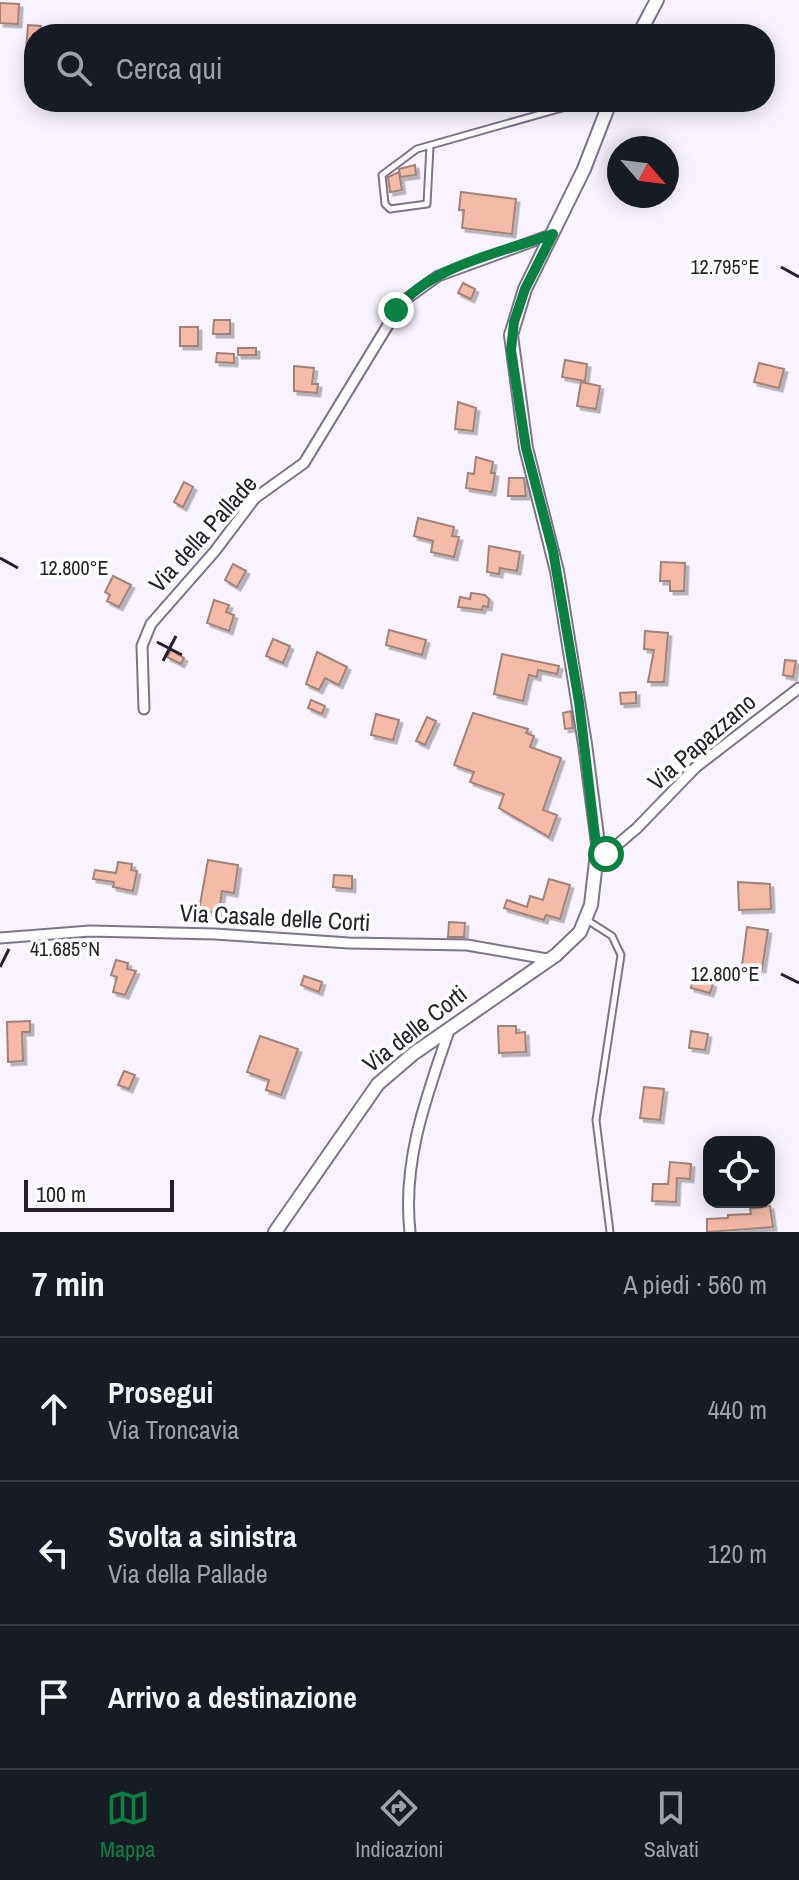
<!DOCTYPE html>
<html lang="it">
<head>
<meta charset="utf-8">
<style>
	body { margin:0; font-family:"Archivo Narrow",sans-serif; background:#242831; color:#f1f3f6 }
	.controls { position:absolute; right:24px; bottom:24px; display:grid; overflow:hidden; border-radius:16px; box-shadow:0 4px 20px #0003 }
	.controls button { width:72px; height:72px; display:grid; place-items:center; padding:0; border:0; border-bottom:2px solid #363941; background:#171b24; color:#f1f3f6; font:40px sans-serif }
	.compass { position:absolute; left:607px; top:136px; width:72px; height:72px; border-radius:50%; background:#171b24; box-shadow:0 4px 20px #0003; rotate:118deg }
	.scale { position:absolute; left:24px; bottom:20px; width:150px; box-sizing:border-box; padding-left:8px; border:4px solid #25202a; border-top:0; font-size:22px; line-height:28px; white-space:nowrap; color:#25202a; -webkit-text-stroke:6px #fff; paint-order:stroke }
	.stop { position:absolute; width:24px; height:24px; margin:-18px; border:6px solid #0b8043; border-radius:50%; background:#fff }
	.stop.end { background:#0b8043; border-color:#fff; box-shadow:0 2px 8px #0008 }
	.list { margin:0; padding:0; list-style:none }
	h2 { display:flex; justify-content:space-between; align-items:center; height:104px; margin:0; padding:0 32px; font-size:34px }
	h2 small { font-size:26px; font-weight:400; color:#9ea1a6 }
	.list li { display:grid; grid-template-columns:52px 1fr auto; gap:24px; align-items:center; box-sizing:border-box; height:144px; padding:0 32px; border-top:2px solid #363941 }
	.list b { display:block; font-size:30px; white-space:nowrap }
	.list p { margin:0; font-size:26px; white-space:nowrap; color:#9ea1a6 }
	.list em { font-size:26px; font-style:normal; color:#9ea1a6 }
	.icon { flex:none; width:44px; height:44px; fill:none; stroke:currentColor; stroke-width:2; stroke-linecap:round; stroke-linejoin:round }
	.map { position:relative; flex:none; width:799px; height:1232px; overflow:hidden }
	.search { position:absolute; background:#171b24; box-shadow:0 4px 20px #0003; left:24px; right:24px; top:24px; height:88px; display:flex; align-items:center; gap:20px; box-sizing:border-box; padding:0 28px; border-radius:32px; color:#9ea1a6; font-size:30px }
	.sheet { height:536px; background:#171b24 }
	nav { display:flex; justify-content:space-around; align-items:center; box-sizing:border-box; height:112px; border-top:2px solid #363941; background:#171b24; font-size:22px; color:#9ea1a6 }
	nav a { display:grid; justify-items:center; gap:4px }
	nav .on { color:#0b8043 }
	.map>svg:first-child { display:block }
</style>
</head>
<body>
<div class="map">
<svg width="799" height="1232" viewBox="0 0 799 1232">
	<defs>
		<filter id="shadow"><feDropShadow dx="3.5" dy="3.5" stdDeviation="0" flood-color="#0004"/></filter>
	</defs>
	<rect width="100%" height="100%" fill="#f8f3fe"/>
	<g fill="#f2baa7" stroke="#a18379" stroke-width="2" filter="url(#shadow)">
		<polygon points="0,3 19,4 18,24 0,23"/>
		<polygon points="28,25 41,26 40,34 34,34 34,53 26,52"/>
		<polygon points="148,25 148,34 129,34 129,26"/>
		<rect x="307" y="25" width="16" height="9"/>
		<polygon points="415,165 416,175 400,177 399,169"/>
		<polygon points="399,172 402,190 390,192 388,177"/>
		<polygon points="461,192 516,199 512,234 462,228 464,210 459,210"/>
		<polygon points="463,283 475,289 471,299 458,293"/>
		<polygon points="214,320 230,320 230,334 213,334"/>
		<rect x="180" y="327" width="18" height="19"/>
		<rect x="238" y="348" width="18" height="7"/>
		<polygon points="217,353 234,354 234,363 216,362"/>
		<polygon points="565,360 587,364 585,381 562,377"/>
		<polygon points="759,363 784,369 779,388 754,382"/>
		<polygon points="294,366 314,368 312,384 318,384 317,393 294,391"/>
		<polygon points="581,382 600,386 596,409 577,406"/>
		<polygon points="458,402 476,408 473,431 455,429"/>
		<polygon points="476,457 493,462 491,473 495,473 492,492 466,488 468,473 474,474"/>
		<polygon points="509,478 524,478 526,496 508,496"/>
		<polygon points="184,482 193,487 183,507 174,502"/>
		<polygon points="418,518 454,527 452,536 459,537 454,557 431,552 433,541 414,536"/>
		<polygon points="489,546 520,552 517,571 500,568 499,574 487,572"/>
		<polygon points="661,562 685,563 684,591 670,591 670,581 660,581"/>
		<polygon points="233,564 246,571 237,587 225,580"/>
		<polygon points="113,576 131,585 119,607 107,601 110,595 105,592"/>
		<polygon points="471,593 485,595 489,599 488,607 483,606 482,610 458,607 460,597 470,599"/>
		<polygon points="214,600 229,605 226,612 234,615 229,631 207,623"/>
		<polygon points="389,630 426,640 422,655 386,645"/>
		<polygon points="645,631 668,633 664,682 648,682 654,650 644,649"/>
		<polygon points="273,639 290,646 283,663 266,656"/>
		<polygon points="171,650 184,658 181,664 167,657"/>
		<polygon points="317,652 347,667 339,685 325,678 319,690 306,684"/>
		<polygon points="502,654 559,666 557,674 538,670 537,677 529,675 523,701 494,694"/>
		<polygon points="785,660 796,661 793,677 783,675"/>
		<polygon points="636,692 636,703 621,704 620,693"/>
		<polygon points="311,700 325,706 322,714 308,708"/>
		<polygon points="571,711 573,728 565,729 563,713"/>
		<polygon points="473,713 528,729 526,733 534,736 530,747 561,758 543,810 557,815 549,837 499,808 504,794 470,782 474,772 454,765"/>
		<polygon points="376,714 399,720 393,740 371,735"/>
		<polygon points="427,717 436,721 425,745 416,741"/>
		<polygon points="208,860 238,865 234,893 222,891 219,913 199,910"/>
		<polygon points="118,862 132,864 131,870 137,871 133,891 113,887 114,882 93,879 95,870 116,873"/>
		<polygon points="334,875 352,876 352,889 333,887"/>
		<polygon points="549,879 570,885 560,919 546,915 544,920 504,908 507,900 527,907 530,896 543,900"/>
		<polygon points="738,882 770,884 771,909 739,910"/>
		<polygon points="449,922 465,923 464,937 448,937"/>
		<polygon points="747,927 768,930 762,969 742,966"/>
		<polygon points="116,960 128,963 127,969 136,971 125,995 113,992 117,977 111,975"/>
		<polygon points="304,976 322,982 319,992 301,985"/>
		<polygon points="693,978 713,984 710,993 691,988"/>
		<polygon points="30,1021 30,1032 22,1032 23,1061 8,1062 7,1022"/>
		<polygon points="498,1026 516,1026 516,1033 525,1032 526,1052 499,1053"/>
		<polygon points="691,1031 708,1034 705,1050 689,1048"/>
		<polygon points="260,1036 298,1049 281,1095 266,1090 269,1080 247,1072"/>
		<polygon points="124,1071 135,1075 129,1089 118,1085"/>
		<polygon points="644,1087 664,1089 660,1120 640,1118"/>
		<polygon points="670,1162 691,1164 690,1179 677,1178 676,1202 652,1201 653,1184 668,1184"/>
		<polygon points="770,1206 773,1227 707,1232 707,1219 728,1218 728,1215 751,1214 750,1209"/>
	</g>
	<g fill="none" stroke-linecap="round" stroke-linejoin="round">
		<defs>
			<g id="service">
				<polyline points="430,146 427,204 390,209 385,204 382,175 417,149 583,102"/>
				<polyline points="587,920 612,936 621,955 596,1120 610,1232"/>
			</g>
			<g id="minor">
				<polyline points="144,709 142,646 151,624 215,551 255,498 304,463 402,302 438,276 553,234"/>
				<polyline points="598,861 637,828 696,767 799,688"/>
				<polyline points="0,938 90,931 215,934 349,943 467,945 547,959"/>
				<path d="M 410,1232 C 402,1160 427,1095 450,1028"/>
			</g>
			<g id="tertiary">
				<polyline points="639,34 657,0"/>
				<polyline points="275,1232 378,1084 413,1054 556,955 580,932 591,905 598,844 585,744 557,571 526,448 511,335 525,289 584,169 610,102"/>
			</g>
		</defs>
		<use href="#service" stroke="#7e738b" stroke-width="9"/>
		<use href="#minor" stroke="#7e738b" stroke-width="13"/>
		<use href="#tertiary" stroke="#7e738b" stroke-width="16"/>
		<use href="#service" stroke="#fff" stroke-width="5"/>
		<use href="#minor" stroke="#fff" stroke-width="9"/>
		<use href="#tertiary" stroke="#fff" stroke-width="12"/>
	</g>
	<g fill="none" stroke-linecap="round" stroke-linejoin="round">
		<path stroke="#0b8043" stroke-width="10" d="M 396,310 C 431,265 501,253 553,234 L 525,289 L 514,322 L 511,350 L 526,448 L 553,551 L 579,702 L 598,861 L 606,854"/>
	</g>
	<path fill="none" stroke="#25202a" stroke-width="3" d="M 781,267 L 799,277M 0,558 L 18,568M 157,642 L 182,655M 163,661 L 176,636M 0,967 L 9,949M 781,974 L 799,983"/>
	<g text-anchor="middle" stroke-width="7" stroke-linejoin="round" paint-order="stroke">
		<g font-size="24" fill="#25202a" stroke="#fff">
			<text transform="translate(203 534) rotate(-48)" y="8">Via della Pallade</text>
			<text transform="translate(702 742) rotate(-41)" y="8">Via Papazzano</text>
			<text transform="translate(275 918) rotate(3)" y="8">Via Casale delle Corti</text>
			<text transform="translate(415 1029) rotate(-38)" y="8">Via delle Corti</text>
		</g>
	</g>
	<g font-size="20" text-anchor="middle" fill="#25202a" stroke="#fff" stroke-width="7" stroke-linejoin="round" paint-order="stroke">
		<text x="725" y="274">12.795°E</text>
		<text x="74" y="575">12.800°E</text>
		<text x="65" y="956">41.685°N</text>
		<text x="725" y="981">12.800°E</text>
	</g>
</svg>
<div class="controls">
<button><svg class="icon" aria-label="locate" viewBox="0 0 24 24"><circle cx="12" cy="12" r="6"/><path d="M12 2v4M12 18v4M2 12h4M18 12h4"/></svg></button>
</div>
<svg class="compass" viewBox="-18 -18 36 36"><path d="M0-13l5 13h-10z" fill="#e53935"/><path d="M0 13l5-13h-10z" fill="#9ea1a6"/></svg>
<div class="scale">100 m</div>
<div class="stop" style="left:606px;top:854px"></div>
<div class="stop end" style="left:396px;top:310px"></div>
<div class="search"><svg class="icon" aria-label="search" viewBox="0 0 24 24"><circle cx="10" cy="10" r="6"/><path d="M15 15l6 6"/></svg>Cerca qui</div>
</div>
<section class="sheet">
<h2>7 min<small>A piedi · 560 m</small></h2>
<ul class="list">
<li><svg class="icon" aria-label="ahead" viewBox="0 0 24 24"><path d="M12 20V5M6 11l6-6 6 6"/></svg><div><b>Prosegui</b><p>Via Troncavia</p></div><em>440 m</em></li>
<li><svg class="icon" aria-label="left" viewBox="0 0 24 24"><path d="M17 20v-9H6M10 6l-5 5 5 5"/></svg><div><b>Svolta a sinistra</b><p>Via della Pallade</p></div><em>120 m</em></li>
<li><svg class="icon" aria-label="arrive" viewBox="0 0 24 24"><path d="M6 21V4h12l-3 4 3 4H6"/></svg><div><b>Arrivo a destinazione</b></div></li>
</ul>
</section>
<nav>
<a class="on"><svg class="icon" aria-label="map" viewBox="0 0 24 24"><path d="M3 6l6-2 6 2 6-2v14l-6 2-6-2-6 2zM9 4v14M15 6v14"/></svg>Mappa</a>
<a><svg class="icon" aria-label="directions" viewBox="0 0 24 24"><path d="M12 3l9 9-9 9-9-9zM9 14v-3h6M13 9l2 2-2 2"/></svg>Indicazioni</a>
<a><svg class="icon" aria-label="saved" viewBox="0 0 24 24"><path d="M7 4h10v16l-5-4-5 4z"/></svg>Salvati</a>
</nav>
</body>
</html>
